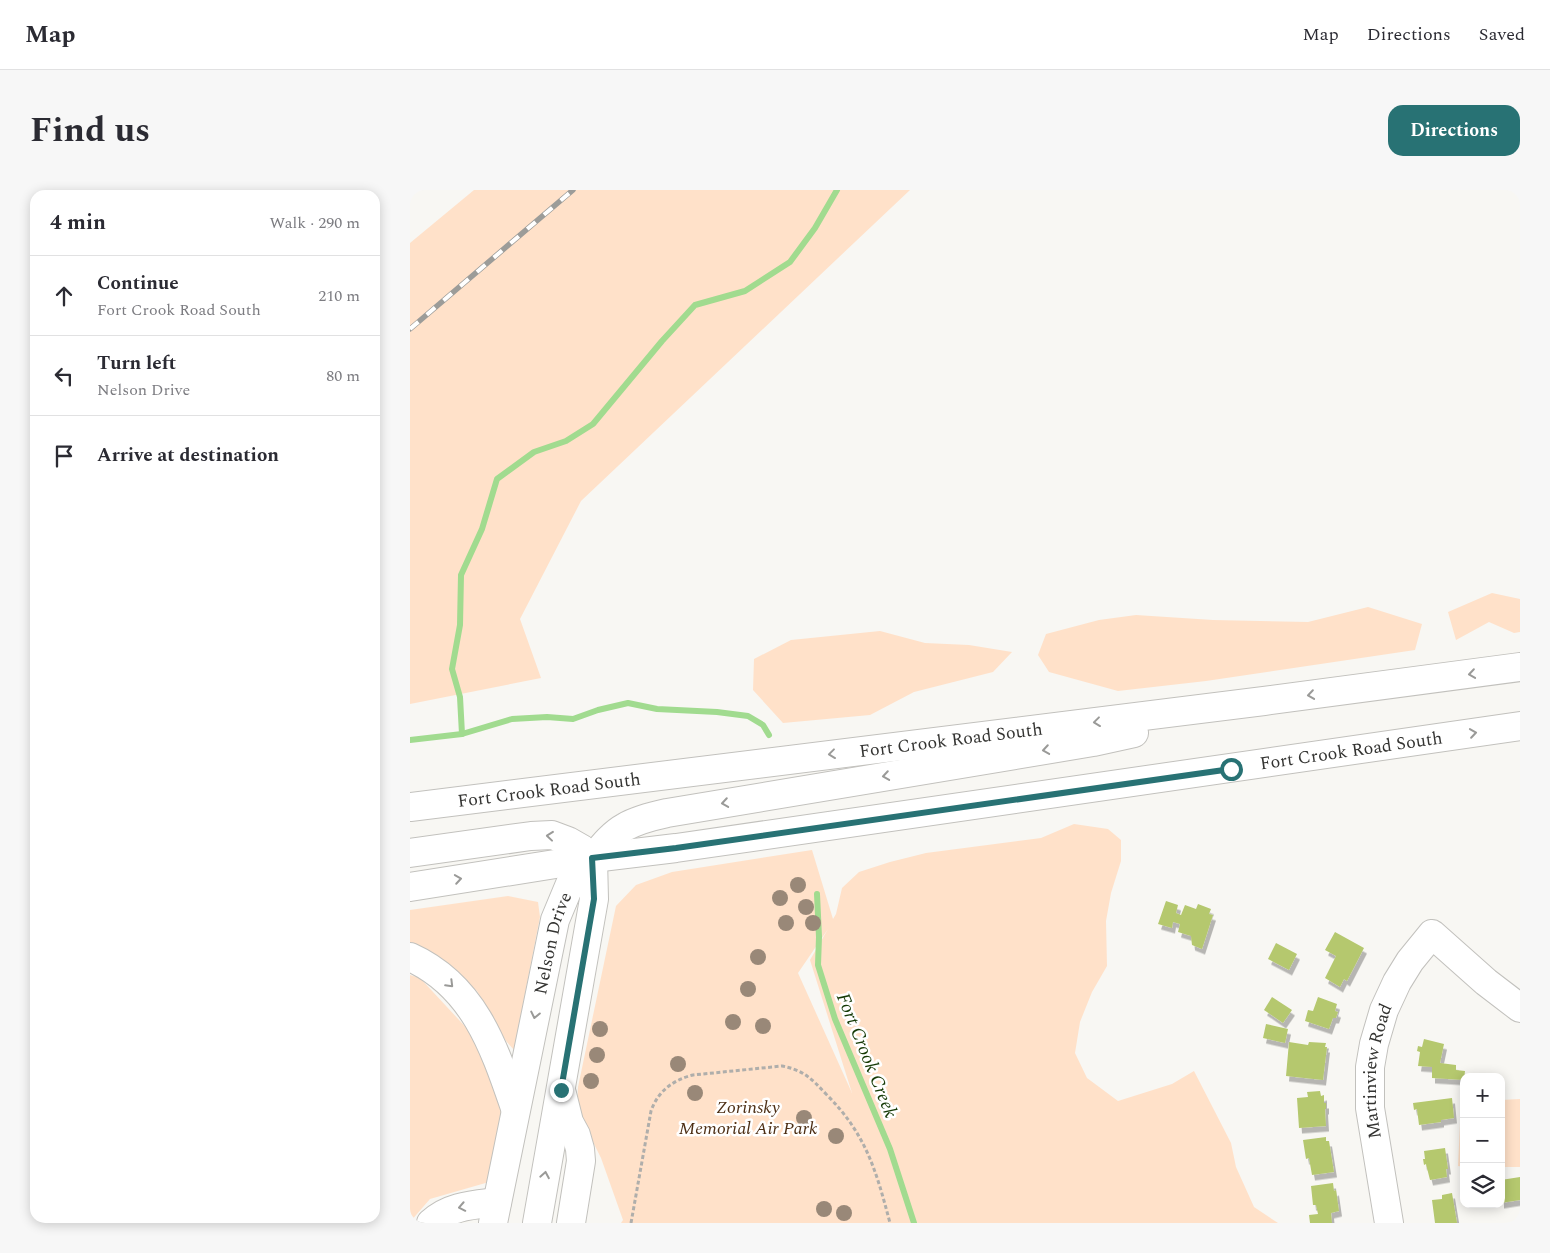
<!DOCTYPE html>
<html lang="en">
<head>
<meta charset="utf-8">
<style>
	body { margin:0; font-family:Spectral,serif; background:#f7f7f7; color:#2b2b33 }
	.controls { position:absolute; right:15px; bottom:15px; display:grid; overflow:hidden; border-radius:10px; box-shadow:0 2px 12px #0003 }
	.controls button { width:45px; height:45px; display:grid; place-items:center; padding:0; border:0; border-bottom:1px solid #e1e1e2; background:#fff; color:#2b2b33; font:25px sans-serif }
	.stop { position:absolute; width:15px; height:15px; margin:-11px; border:4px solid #287274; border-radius:50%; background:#fff }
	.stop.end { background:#287274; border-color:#fff; box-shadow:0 1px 5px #0008 }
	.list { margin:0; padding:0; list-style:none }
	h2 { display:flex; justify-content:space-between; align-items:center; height:65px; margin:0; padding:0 20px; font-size:21px }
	h2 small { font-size:16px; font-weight:400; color:#7c7c81 }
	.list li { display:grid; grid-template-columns:32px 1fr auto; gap:15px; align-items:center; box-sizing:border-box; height:80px; padding:0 20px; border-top:1px solid #e1e1e2 }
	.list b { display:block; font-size:19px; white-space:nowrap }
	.list p { margin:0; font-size:16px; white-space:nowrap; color:#7c7c81 }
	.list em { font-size:16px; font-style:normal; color:#7c7c81 }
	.icon { flex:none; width:28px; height:28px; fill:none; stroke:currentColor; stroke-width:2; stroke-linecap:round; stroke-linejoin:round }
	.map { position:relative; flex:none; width:1110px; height:1033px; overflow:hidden; border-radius:15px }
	header { display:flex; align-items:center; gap:30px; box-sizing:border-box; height:70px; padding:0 25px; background:#fff; border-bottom:1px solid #e1e1e2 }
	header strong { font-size:24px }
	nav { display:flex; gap:28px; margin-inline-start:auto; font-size:18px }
	.intro { display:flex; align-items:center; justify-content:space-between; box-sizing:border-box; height:120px; padding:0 30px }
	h1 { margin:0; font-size:35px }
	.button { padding:12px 22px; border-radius:15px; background:#287274; color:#fff; font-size:18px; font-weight:700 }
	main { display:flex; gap:30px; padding:0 30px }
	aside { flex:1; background:#fff; border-radius:15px; box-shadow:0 2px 12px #0003 }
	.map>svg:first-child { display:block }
</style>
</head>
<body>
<header>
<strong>Map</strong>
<nav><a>Map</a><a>Directions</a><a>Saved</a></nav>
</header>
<div class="intro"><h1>Find us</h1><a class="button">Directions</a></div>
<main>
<aside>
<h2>4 min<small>Walk · 290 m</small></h2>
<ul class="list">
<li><svg class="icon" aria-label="ahead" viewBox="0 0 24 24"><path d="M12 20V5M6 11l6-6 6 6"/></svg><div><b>Continue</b><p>Fort Crook Road South</p></div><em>210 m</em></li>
<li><svg class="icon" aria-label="left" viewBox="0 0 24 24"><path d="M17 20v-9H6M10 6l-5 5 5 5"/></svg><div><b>Turn left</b><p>Nelson Drive</p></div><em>80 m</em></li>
<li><svg class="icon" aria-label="arrive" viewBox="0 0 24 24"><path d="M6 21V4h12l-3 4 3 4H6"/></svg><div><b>Arrive at destination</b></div></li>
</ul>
</aside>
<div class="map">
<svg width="1110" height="1033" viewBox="0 0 1110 1033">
	<defs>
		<filter id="shadow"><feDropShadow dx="3" dy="5.5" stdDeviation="0" flood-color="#0004"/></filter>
	</defs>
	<rect width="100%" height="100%" fill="#f8f7f3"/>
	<g fill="#ffe1c9" fill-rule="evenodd">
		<polygon points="64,0 500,0 171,311 110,429 131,488 0,514 0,53"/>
		<polygon points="1082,403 1110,409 1110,442 1104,443 1079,432 1046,450 1038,422"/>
		<polygon points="958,417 1012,434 1005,460 796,491 708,501 639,482 628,465 636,444 689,430 726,425 803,430 898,432"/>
		<polygon points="470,441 515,453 559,455 602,462 583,482 504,502 460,525 373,533 343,500 344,469 381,450"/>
		<path d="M 664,634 L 698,639 L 711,650 L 711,671 L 701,703 L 696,731 L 697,776 L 682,802 L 670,832 L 665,863 L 677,888 L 708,911 L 762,894 L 784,881 L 821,953 L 826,977 L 844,1017 L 868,1033 L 211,1033 L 213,1030 L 191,968 L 167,920 L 168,897 L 206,716 L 226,695 L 262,682 L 402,660 L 423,729 L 426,724 L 432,698 L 449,682 L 480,672 L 516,663 L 631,648 ZM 418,739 L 400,770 L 442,903 L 388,783 Z"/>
		<polygon points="98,706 128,712 130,727 104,860 96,851 67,801 16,759 0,754 0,720"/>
		<polygon points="0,785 10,788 63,845 96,923 79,992 20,1009 0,1032"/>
		<polygon points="1110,909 1110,977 1091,977 1091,910"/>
		<polygon points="1051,911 1054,911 1054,977 1048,976"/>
	</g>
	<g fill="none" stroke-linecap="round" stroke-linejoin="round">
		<g stroke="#a1db8f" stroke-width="6">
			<polyline points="52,544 50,507 42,479 50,435 51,385 72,339 87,289 124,262 156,251 183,234 252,151 285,115 335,101 380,72 405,38 427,0"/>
			<polyline points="0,550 52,544 102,529 137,527 163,529 188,520 218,513 247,519 307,522 338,526 353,535 359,545"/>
			<polyline points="407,704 409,747 408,775 425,829 480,959 504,1033"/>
		</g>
	</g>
	<g fill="#b5c86e" filter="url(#shadow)">
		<polygon points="756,711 768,715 766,723 771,725 775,715 786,719 788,714 801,719 799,724 803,725 792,759 782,755 781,746 768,742 770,734 763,732 762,738 748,734"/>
		<polygon points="925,742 954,758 937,791 934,789 930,797 915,788 926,766 915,760"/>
		<polygon points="866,753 887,764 879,780 858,769"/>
		<polygon points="862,807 882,820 873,833 854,820"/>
		<polygon points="908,807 927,814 925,821 928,822 926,828 923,828 919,839 895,831 898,820 903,821"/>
		<polygon points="856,834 878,839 875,853 853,848"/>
		<polygon points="1014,849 1034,854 1030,873 1046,875 1046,880 1055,881 1054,890 1022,888 1022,877 1008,876 1010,862 1007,861 1008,856 1012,857"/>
		<polygon points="879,852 898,855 899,852 916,853 915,857 917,857 913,890 876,886"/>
		<polygon points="910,901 911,906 914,905 914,913 916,913 916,919 915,919 916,936 889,938 887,908 898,907 897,902"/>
		<polygon points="1042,908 1044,928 1031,930 1031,932 1009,935 1007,919 1004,920 1003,913"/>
		<polygon points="916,947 916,951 919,951 924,982 902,985 899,968 896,969 893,950"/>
		<polygon points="1035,958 1038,979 1036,979 1037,987 1020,990 1016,974 1014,975 1013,969 1015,969 1014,961"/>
		<polygon points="1110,987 1110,1010 1091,1013 1091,990"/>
		<polygon points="923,993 924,1001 926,1000 929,1021 921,1023 922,1033 900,1033 899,1025 908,1024 906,1015 903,1015 901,996"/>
		<polygon points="1042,1003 1047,1033 1025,1033 1022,1010 1032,1009 1032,1005"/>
	</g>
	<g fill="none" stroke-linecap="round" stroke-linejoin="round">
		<defs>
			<g id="minor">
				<polyline points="152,904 159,932 166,945 170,959 171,971 161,1033"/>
				<path d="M 21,1033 C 39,1016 63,1015 87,1012"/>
				<path id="s1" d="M 83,1033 L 145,730 L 160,694 L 183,668"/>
				<polyline points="127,1033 184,709 183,668"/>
				<path id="s2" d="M 979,1033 L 960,918 L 960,877 L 964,854 L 974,820 L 987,792 L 1000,771 L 1022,744 L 1076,792 L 1110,818"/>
			</g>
			<g id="major">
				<path id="s3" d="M 0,617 L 854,511 L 1110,477"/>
				<polyline points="0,663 121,646 142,645 158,651 172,659 183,668"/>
				<path d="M 183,668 C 192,657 202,644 215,637 C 227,630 243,626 257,623 L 683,552 L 724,543"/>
				<path id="s4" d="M 0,697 L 183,668 L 266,658 L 1110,536"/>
				<path d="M 0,767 C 64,796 84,857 105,918"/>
			</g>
		</defs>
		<use href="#minor" stroke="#c2c1bd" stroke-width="30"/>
		<use href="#major" stroke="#c2c1bd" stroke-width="30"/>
		<path stroke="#afaeab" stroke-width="3" stroke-dasharray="4 2.5" stroke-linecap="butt" d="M 221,1033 L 241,921 C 248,901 263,890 283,885 L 372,876 C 393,880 401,888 416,904 C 456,944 466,980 480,1033"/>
		<use href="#minor" stroke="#fff" stroke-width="28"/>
		<use href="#major" stroke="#fff" stroke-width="28"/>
		<defs>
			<polyline id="rail" points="0,139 163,0"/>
		</defs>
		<use href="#rail" stroke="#9c9c99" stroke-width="5.5"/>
		<use href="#rail" stroke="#fff" stroke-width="4" stroke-dasharray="11" stroke-linecap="butt"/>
	</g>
	<g fill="#998878">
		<circle cx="388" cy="695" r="8"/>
		<circle cx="370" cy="708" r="8"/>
		<circle cx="396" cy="717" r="8"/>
		<circle cx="376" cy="733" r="8"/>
		<circle cx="403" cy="733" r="8"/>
		<circle cx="348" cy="767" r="8"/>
		<circle cx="338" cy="799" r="8"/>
		<circle cx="323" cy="832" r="8"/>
		<circle cx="353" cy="836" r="8"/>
		<circle cx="190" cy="839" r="8"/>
		<circle cx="187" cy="865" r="8"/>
		<circle cx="268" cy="874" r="8"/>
		<circle cx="181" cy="891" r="8"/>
		<circle cx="285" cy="903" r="8"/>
		<circle cx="394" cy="928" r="8"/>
		<circle cx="426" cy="946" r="8"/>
		<circle cx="414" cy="1019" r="8"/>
		<circle cx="434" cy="1023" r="8"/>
	</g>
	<defs><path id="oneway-chevron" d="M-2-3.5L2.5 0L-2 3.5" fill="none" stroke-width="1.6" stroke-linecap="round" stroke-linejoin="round" transform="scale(1.25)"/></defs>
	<g stroke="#9a9a98">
		<use href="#oneway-chevron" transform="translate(1062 484) rotate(172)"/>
		<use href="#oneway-chevron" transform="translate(901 505) rotate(172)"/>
		<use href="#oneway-chevron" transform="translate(687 532) rotate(173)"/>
		<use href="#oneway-chevron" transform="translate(1063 543) rotate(-8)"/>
		<use href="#oneway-chevron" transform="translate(636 560) rotate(171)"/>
		<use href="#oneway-chevron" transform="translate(422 564) rotate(173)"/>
		<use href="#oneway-chevron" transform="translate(476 586) rotate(171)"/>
		<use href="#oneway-chevron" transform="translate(315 613) rotate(171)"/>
		<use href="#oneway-chevron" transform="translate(140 646) rotate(-174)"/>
		<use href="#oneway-chevron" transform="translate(48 689) rotate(-9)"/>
		<use href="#oneway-chevron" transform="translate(40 794) rotate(45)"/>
		<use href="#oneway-chevron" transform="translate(125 825) rotate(102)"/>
		<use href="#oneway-chevron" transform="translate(135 985) rotate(-80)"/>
		<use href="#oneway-chevron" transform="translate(52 1017) rotate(169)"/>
	</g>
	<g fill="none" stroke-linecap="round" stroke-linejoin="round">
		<polyline stroke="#287274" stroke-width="6" points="151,900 184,709 182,668 266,658 821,579"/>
	</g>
	<g text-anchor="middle" stroke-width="5" stroke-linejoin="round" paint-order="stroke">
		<g font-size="18" fill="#343432" stroke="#fff">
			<text dy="6" stroke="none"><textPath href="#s3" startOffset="545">Fort Crook Road South</textPath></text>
			<text dy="6" stroke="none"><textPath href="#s4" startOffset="951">Fort Crook Road South</textPath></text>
			<text dy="6" stroke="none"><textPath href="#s3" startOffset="140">Fort Crook Road South</textPath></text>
			<text dy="6" stroke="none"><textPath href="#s1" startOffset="286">Nelson Drive</textPath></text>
			<text dy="6" stroke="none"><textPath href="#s2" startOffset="154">Martinview Road</textPath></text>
		</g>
		<g font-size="18" font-style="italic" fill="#4c2e14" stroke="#fff">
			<text x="338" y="923">Zorinsky<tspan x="338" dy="21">Memorial Air Park</tspan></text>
		</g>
		<g font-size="19" font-style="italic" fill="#163b07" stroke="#fff">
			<text transform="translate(458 865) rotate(68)" y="7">Fort Crook Creek</text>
		</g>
	</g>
</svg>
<div class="controls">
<button>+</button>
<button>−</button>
<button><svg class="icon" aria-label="layers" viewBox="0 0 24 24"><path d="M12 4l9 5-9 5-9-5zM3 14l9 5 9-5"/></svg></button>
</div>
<div class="stop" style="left:821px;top:579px"></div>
<div class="stop end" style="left:151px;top:900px"></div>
</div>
</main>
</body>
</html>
